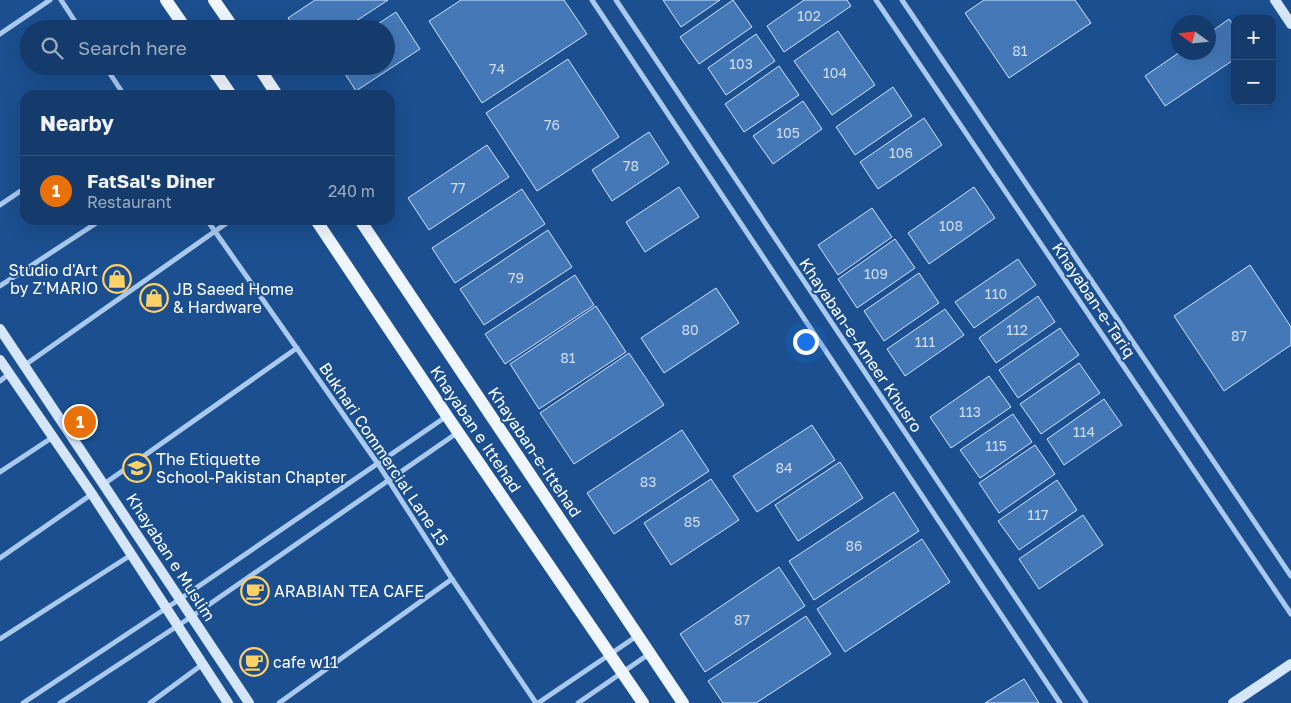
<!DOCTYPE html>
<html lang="en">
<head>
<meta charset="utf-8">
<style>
	body { margin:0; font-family:"Golos Text",sans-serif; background:#1d4271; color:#f1f3f6 }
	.controls { position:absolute; right:15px; top:15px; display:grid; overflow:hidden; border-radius:10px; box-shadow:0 5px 20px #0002 }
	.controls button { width:45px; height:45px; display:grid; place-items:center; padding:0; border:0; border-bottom:1px solid #33557e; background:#143b6b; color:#f1f3f6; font:25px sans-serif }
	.compass { position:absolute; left:1171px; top:15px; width:45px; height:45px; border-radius:50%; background:#143b6b; box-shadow:0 5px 20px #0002; rotate:285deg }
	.you { position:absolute; left:805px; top:341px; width:18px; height:18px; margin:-12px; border:4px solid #fff; border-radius:50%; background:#1a73e8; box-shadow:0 0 0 8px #1a73e833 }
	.badge { display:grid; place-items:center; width:32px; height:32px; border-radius:50%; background:#ffd166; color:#fff; font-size:16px; font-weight:700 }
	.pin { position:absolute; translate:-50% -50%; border:2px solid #fff; box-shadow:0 1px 5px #0006 }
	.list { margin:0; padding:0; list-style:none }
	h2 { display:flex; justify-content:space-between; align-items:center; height:65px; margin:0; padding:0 20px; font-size:21px }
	h2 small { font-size:16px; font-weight:400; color:#9dadc1 }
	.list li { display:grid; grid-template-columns:32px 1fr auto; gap:15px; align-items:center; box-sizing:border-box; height:70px; padding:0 20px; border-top:1px solid #33557e }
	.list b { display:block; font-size:19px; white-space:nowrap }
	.list p { margin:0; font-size:16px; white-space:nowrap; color:#9dadc1 }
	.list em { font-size:16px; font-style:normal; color:#9dadc1 }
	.icon { flex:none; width:28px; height:28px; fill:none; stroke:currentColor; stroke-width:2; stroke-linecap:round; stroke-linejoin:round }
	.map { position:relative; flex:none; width:1291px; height:703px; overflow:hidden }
	.search { position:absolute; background:#143b6b; box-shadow:0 5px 20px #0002; left:20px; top:20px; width:375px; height:55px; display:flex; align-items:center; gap:12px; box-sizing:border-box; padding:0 18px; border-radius:28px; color:#9dadc1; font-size:19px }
	.panel { position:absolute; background:#143b6b; box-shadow:0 5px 20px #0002; left:20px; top:90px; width:375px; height:135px; border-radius:15px }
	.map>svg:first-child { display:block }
</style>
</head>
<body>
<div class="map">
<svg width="1291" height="703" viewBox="0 0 1291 703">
	<rect width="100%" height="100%" fill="#1b4f8f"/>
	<g fill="#4478b7" stroke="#cfe3fa">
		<polygon points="315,0 388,0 344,29 295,29 288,18"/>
		<polygon points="461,0 564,0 587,34 482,103 429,21"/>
		<polygon points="663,0 720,0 681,27"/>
		<polygon points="733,0 752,27 699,64 680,37"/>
		<polygon points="804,0 847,0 851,6 784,52 767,26"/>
		<polygon points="984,0 1075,0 1091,23 1009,78 965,13"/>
		<polygon points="396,12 420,49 356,91 340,66 386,66 386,29 370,29"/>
		<polygon points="1229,19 1235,27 1235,59 1165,106 1145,76 1180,52 1208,52 1208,34"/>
		<polygon points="838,31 875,85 832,115 794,61"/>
		<polygon points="756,34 775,61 726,95 708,68"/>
		<polygon points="568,59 619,137 537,191 486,113"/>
		<polygon points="779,66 799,95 744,132 725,104"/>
		<polygon points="893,87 912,116 855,155 836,127"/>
		<polygon points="803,101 822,129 773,164 753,136"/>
		<polygon points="924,118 942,145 878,189 860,162"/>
		<polygon points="649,132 669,163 612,201 592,170"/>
		<polygon points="487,145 509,177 429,230 408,198"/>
		<polygon points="679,187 699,217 645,252 626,222"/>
		<polygon points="974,187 995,218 929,264 908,233"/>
		<polygon points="522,189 545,224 455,283 432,248"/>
		<polygon points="872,208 892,237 838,275 818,245"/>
		<polygon points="548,230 572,267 484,325 460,289"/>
		<polygon points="895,239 915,268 857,308 838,279"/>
		<polygon points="1018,259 1036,285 974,328 955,302"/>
		<polygon points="1250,265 1291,327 1291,345 1224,391 1174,316"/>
		<polygon points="919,273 939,303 884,341 864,311"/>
		<polygon points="575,275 594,305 505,364 485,334"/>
		<polygon points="716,288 739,323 664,373 641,338"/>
		<polygon points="1038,296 1055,322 996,363 979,338"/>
		<polygon points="596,306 626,352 539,409 510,364"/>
		<polygon points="945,309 964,335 905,376 887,349"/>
		<polygon points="1060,328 1079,355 1018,398 999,370"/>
		<polygon points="629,353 664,405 574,464 540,413"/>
		<polygon points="1079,363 1100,393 1041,434 1020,404"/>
		<polygon points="989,376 1011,407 951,448 930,417"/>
		<polygon points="1104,399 1122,425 1064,465 1047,439"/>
		<polygon points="1013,414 1032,442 980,478 960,450"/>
		<polygon points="812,425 835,460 757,512 733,476"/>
		<polygon points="682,430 709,471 614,534 587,493"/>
		<polygon points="1035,445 1055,474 999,513 979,483"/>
		<polygon points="840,462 863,498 798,541 775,505"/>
		<polygon points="711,479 739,520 671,565 644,523"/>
		<polygon points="1057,480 1077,510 1019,550 998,521"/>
		<polygon points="894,492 919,531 814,600 789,561"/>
		<polygon points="1083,515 1103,545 1039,589 1019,559"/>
		<polygon points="922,539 950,582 845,652 817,609"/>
		<polygon points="779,567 805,606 705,672 680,634"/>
		<polygon points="806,616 831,654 756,703 723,703 708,681"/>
		<polygon points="1024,679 1039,703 985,703"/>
	</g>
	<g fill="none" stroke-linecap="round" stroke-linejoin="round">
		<g stroke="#a9c9ee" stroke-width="5">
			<polyline points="61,0 80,29"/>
			<polyline points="592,0 1060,703"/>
			<polyline points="616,0 1086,703"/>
			<polyline points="876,0 1291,614"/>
			<polyline points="902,0 1291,576"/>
			<polyline points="0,34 50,0"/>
			<polyline points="105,66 124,95"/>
			<polyline points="0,205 25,188"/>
			<polyline points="207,220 378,464 452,579 536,703"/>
			<polyline points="0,286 101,220"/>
			<polyline points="25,365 231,220"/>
			<polyline points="0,381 9,374"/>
			<polyline points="0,472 53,437"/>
			<polyline points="104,484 297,348"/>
			<polyline points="0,558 92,494"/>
			<polyline points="0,639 131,555"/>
			<polyline points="23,703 180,599 447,416"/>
			<polyline points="60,703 191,617 457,433"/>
			<polyline points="150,703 203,664"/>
			<polyline points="279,703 452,579"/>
			<polyline points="538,703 637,636"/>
			<polyline points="578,703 649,654"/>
		</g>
		<g stroke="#d6e6fa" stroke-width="10">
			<polyline points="1275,0 1291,24"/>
			<polyline points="0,329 249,703"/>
			<polyline points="0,360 92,494 228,703"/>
			<polyline points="1233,703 1291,664"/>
		</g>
		<g stroke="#f0f6ff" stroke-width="12">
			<polyline points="166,0 186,29"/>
			<polyline points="214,0 234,29"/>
			<polyline points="211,66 231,95"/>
			<polyline points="258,66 277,95"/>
			<polyline points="316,220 447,416 643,703"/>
			<polyline points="360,220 683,703"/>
		</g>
	</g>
	<defs>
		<symbol id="shop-ring" viewBox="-11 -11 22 22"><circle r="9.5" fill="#1b4f8f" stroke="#ffd166" stroke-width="1.5"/><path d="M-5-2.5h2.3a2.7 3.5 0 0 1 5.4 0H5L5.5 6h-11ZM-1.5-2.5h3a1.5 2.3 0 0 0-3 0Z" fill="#ffd166"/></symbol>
		<symbol id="school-ring" viewBox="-11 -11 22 22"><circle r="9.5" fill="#1b4f8f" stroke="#ffd166" stroke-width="1.5"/><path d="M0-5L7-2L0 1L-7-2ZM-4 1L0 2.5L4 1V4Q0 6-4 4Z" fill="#ffd166"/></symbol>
		<symbol id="cafe-ring" viewBox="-11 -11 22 22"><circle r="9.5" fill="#1b4f8f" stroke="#ffd166" stroke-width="1.5"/><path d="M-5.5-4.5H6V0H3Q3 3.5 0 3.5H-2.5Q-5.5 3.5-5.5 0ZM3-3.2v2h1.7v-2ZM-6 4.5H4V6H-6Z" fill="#ffd166"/></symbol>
	</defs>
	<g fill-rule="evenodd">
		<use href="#shop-ring" x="101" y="263" width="32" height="32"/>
		<use href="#shop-ring" x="138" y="282" width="32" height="32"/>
		<use href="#school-ring" x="121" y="452" width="32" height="32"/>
		<use href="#cafe-ring" x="239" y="575" width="32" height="32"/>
		<use href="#cafe-ring" x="238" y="646" width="32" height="32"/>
	</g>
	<g text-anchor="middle" stroke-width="4" stroke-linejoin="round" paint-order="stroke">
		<g font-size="14" fill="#d0dded">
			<text x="809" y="21">102</text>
			<text x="1020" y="56">81</text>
			<text x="741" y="69">103</text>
			<text x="497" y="74">74</text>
			<text x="835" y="78">104</text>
			<text x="552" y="130">76</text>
			<text x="788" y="138">105</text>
			<text x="901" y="158">106</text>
			<text x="631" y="171">78</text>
			<text x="458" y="193">77</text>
			<text x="951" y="231">108</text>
			<text x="876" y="279">109</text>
			<text x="516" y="283">79</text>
			<text x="996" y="299">110</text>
			<text x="690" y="335">80</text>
			<text x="1017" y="335">112</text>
			<text x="1239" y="341">87</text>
			<text x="925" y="347">111</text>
			<text x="568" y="363">81</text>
			<text x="970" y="417">113</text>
			<text x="1084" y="437">114</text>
			<text x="996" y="451">115</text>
			<text x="784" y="473">84</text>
			<text x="648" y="487">83</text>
			<text x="1038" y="520">117</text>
			<text x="692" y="527">85</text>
			<text x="854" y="551">86</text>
			<text x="742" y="625">87</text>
		</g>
		<g font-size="16" fill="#fff" stroke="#1b4f8f" text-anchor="start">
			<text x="98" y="276" text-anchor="end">Studio d'Art<tspan x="98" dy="18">by Z'MARIO</tspan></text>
			<text x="173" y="295">JB Saeed Home<tspan x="173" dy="18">&amp; Hardware</tspan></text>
			<text x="156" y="465">The Etiquette<tspan x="156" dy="18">School-Pakistan Chapter</tspan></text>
			<text x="274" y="597">ARABIAN TEA CAFE</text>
			<text x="273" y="668">cafe w11</text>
		</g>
		<g font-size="16" fill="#fff" stroke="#1b4f8f">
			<text transform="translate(1094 300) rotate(56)" y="6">Khayaban-e-Tariq</text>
			<text transform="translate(861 345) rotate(56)" y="6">Khayaban-e-Ameer Khusro</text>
			<text transform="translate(476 429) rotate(56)" y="6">Khayaban e Ittehad</text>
			<text transform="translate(535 452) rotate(56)" y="6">Khayaban-e-Ittehad</text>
			<text transform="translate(384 454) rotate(56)" y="6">Bukhari Commercial Lane 15</text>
			<text transform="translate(171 557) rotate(57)" y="6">Khayaban e Muslim</text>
		</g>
	</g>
</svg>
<div class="controls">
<button>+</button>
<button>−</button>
</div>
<svg class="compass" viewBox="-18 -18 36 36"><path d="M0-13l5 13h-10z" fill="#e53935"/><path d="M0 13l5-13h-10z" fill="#9dadc1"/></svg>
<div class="you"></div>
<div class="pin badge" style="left:80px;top:422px;background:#e8710a">1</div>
<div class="search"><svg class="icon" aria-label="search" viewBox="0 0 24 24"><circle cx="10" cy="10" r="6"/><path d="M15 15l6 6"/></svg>Search here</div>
<section class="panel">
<h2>Nearby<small></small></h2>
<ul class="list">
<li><span class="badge" style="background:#e8710a">1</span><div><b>FatSal's Diner</b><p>Restaurant</p></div><em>240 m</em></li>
</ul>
</section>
</div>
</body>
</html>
